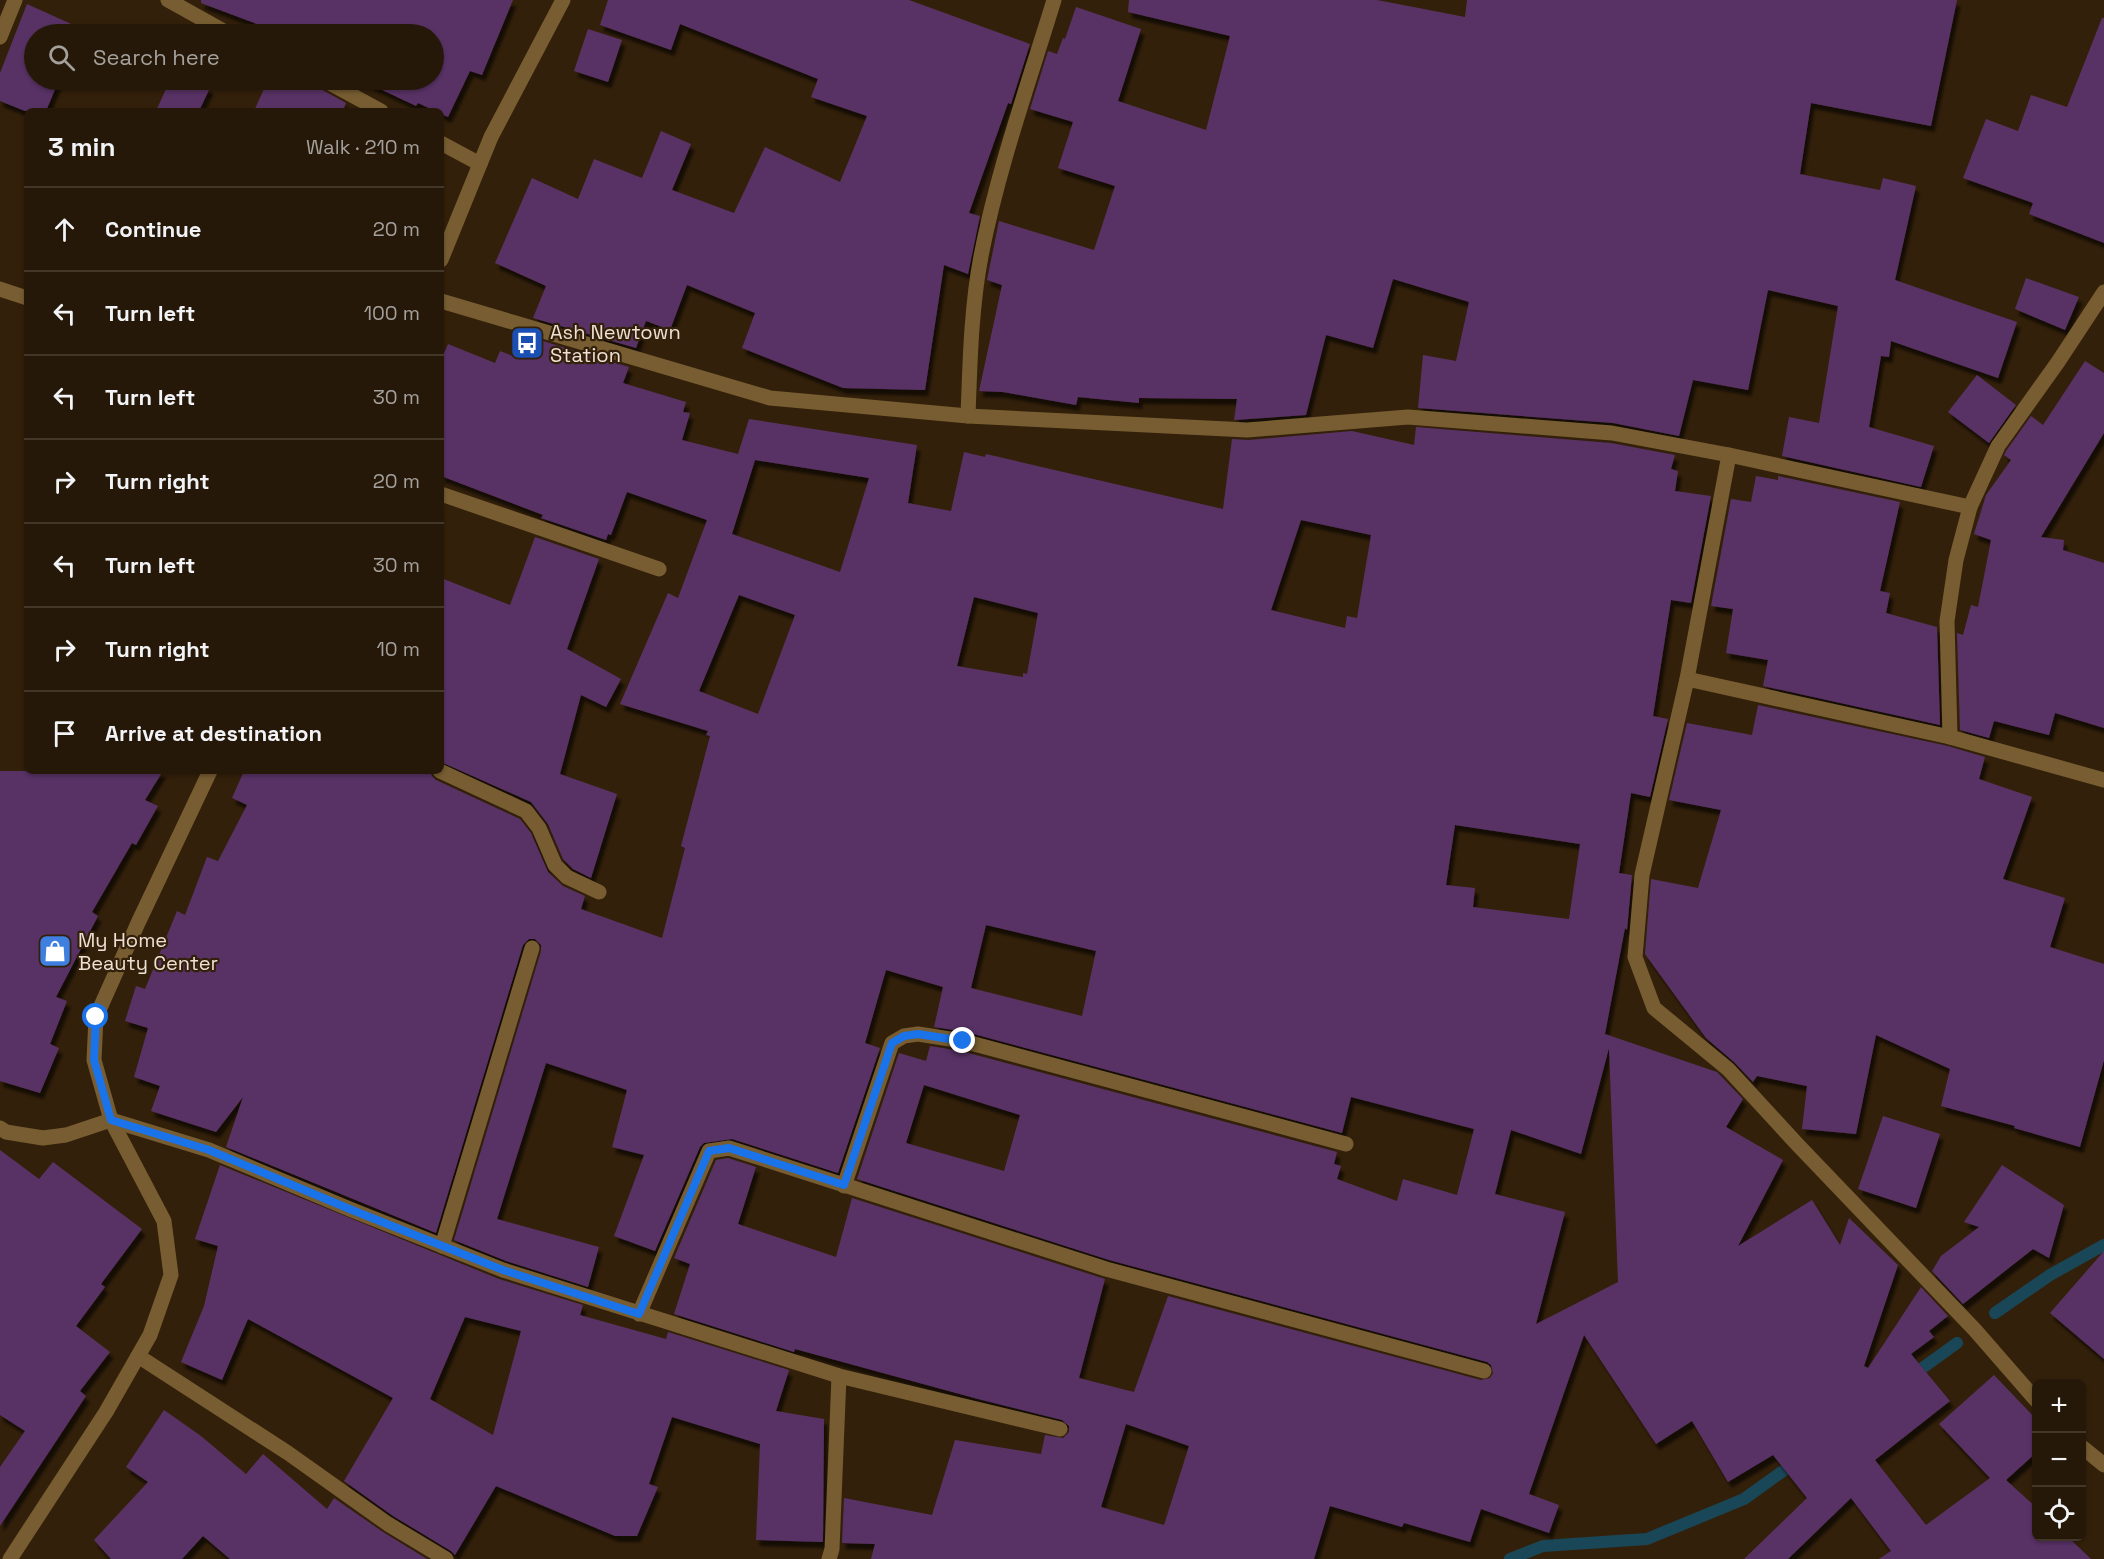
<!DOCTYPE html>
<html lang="en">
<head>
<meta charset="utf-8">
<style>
	body { margin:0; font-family:"Space Grotesk",sans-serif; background:#2e2112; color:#f1f3f6 }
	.controls { position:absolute; right:18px; bottom:18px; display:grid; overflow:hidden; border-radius:9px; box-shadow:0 2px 4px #0004 }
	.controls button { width:54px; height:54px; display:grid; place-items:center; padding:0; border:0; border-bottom:2px solid #423729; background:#261808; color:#f1f3f6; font:30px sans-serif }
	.stop { position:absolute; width:18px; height:18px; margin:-14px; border:4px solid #1a73e8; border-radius:50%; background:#fff }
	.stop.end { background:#1a73e8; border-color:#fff; box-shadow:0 2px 6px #0008 }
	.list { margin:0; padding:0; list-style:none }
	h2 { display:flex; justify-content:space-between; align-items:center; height:78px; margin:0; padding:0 24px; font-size:26px }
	h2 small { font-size:20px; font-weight:400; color:#a4a09c }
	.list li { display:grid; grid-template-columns:39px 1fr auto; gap:18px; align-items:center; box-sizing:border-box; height:84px; padding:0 24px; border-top:2px solid #423729 }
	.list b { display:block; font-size:22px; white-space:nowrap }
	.list em { font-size:20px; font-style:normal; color:#a4a09c }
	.icon { flex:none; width:33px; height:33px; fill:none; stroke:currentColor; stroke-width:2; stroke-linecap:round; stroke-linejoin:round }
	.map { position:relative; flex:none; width:2104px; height:1559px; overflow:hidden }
	.search { position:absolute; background:#261808; box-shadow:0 2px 4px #0004; left:24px; top:24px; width:420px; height:66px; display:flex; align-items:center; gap:15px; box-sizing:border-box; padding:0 21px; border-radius:33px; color:#a4a09c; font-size:22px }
	.panel { position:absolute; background:#261808; box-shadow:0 2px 4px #0004; left:24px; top:108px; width:420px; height:666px; border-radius:9px }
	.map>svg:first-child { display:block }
</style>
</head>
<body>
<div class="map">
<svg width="2104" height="1559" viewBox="0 0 2104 1559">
	<defs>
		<filter id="shadow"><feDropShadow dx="3.5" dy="6" stdDeviation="1.5" flood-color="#0009"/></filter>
	</defs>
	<rect width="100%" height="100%" fill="#33200a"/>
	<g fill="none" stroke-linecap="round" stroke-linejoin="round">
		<g stroke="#1a4758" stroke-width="12">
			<polyline points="1995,1313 2050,1275 2104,1245"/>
			<polyline points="1910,1377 1957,1343"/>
			<polyline points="1510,1559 1543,1546 1647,1539 1744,1499 1797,1461"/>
		</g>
	</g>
	<g fill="#593265" fill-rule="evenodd" filter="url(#shadow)">
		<polygon points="201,0 513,0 482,75 470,71 448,117 441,114 441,111 435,111 418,103 416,106 361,80 434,80 434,34 260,34 262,26 201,3"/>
		<polygon points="608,0 909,0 1030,44 1011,104 1008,103 969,213 980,216 968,274 944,265 925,390 843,388 742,348 755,313 687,285 670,330 646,321 636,348 533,318 546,286 495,263 532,178 578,199 594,159 642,178 661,131 691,144 672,190 734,213 765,147 840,182 867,116 811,97 818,79 680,24 671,50 600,25"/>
		<polygon points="1129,0 1377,0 1465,17 1467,0 1957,0 1931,126 1811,103 1800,174 1880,190 1883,178 1916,186 1895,280 2017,322 1998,378 1891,341 1889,357 1881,356 1869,427 1934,446 1921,487 1782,456 1789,417 1819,423 1838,306 1768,290 1748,390 1693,380 1679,436 1613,423 1418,408 1423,355 1456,361 1469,302 1393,279 1373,348 1326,335 1306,415 1234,420 1237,399 1139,398 1139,403 1078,397 1076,405 1003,392 979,391 1002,285 987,280 999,221 1094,250 1115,186 1058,168 1073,122 1030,109 1048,51 1057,54 1063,38 1065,39 1076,7 1141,29 1118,101 1206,130 1230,36 1128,12"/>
		<polygon points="27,4 80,28 77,34 34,34 34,80 59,80 46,111 25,111 0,101 0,73"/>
		<polygon points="2102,18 2104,18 2104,243 2029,214 2033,203 1963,178 1986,119 2018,131 2031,95 2067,107"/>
		<polygon points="588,29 622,40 608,82 574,71"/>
		<polygon points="170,80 192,80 210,88 199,111 156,111"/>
		<polygon points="268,80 314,80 319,88 346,103 343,111 254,111"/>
		<polygon points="2026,278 2079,297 2065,330 2015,309"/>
		<path d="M 526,336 L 629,367 L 623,383 L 686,402 L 683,412 L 690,413 L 682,440 L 738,454 L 749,419 L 917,445 L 908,503 L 951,511 L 964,452 L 985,457 L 986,454 L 1223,509 L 1232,439 L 1248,440 L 1352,431 L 1414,445 L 1416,427 L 1611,443 L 1675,455 L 1671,469 L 1678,471 L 1675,491 L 1711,496 L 1691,603 L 1671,600 L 1653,716 L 1668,719 L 1650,797 L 1631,793 L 1619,873 L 1632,875 L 1627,930 L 1625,928 L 1605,1034 L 1717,1072 L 1743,1099 L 1726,1127 L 1783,1160 L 1738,1246 L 1812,1200 L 1840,1245 L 1849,1218 L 1898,1265 L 1864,1366 L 1868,1368 L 1921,1287 L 1948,1316 L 1929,1331 L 1934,1337 L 1911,1354 L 1950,1401 L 1875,1460 L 1926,1525 L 1990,1478 L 1939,1424 L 1994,1375 L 2037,1420 L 2037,1452 L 2006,1480 L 2037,1508 L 2037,1536 L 2067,1536 L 2091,1559 L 1879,1559 L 1891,1551 L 1851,1498 L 1788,1559 L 1744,1559 L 1807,1498 L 1773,1455 L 1728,1482 L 1692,1421 L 1656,1444 L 1584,1335 L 1529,1494 L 1559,1505 L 1549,1533 L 1481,1509 L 1470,1542 L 1404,1523 L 1402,1527 L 1330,1506 L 1314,1559 L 871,1559 L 875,1544 L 842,1543 L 844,1498 L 932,1515 L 955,1440 L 1041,1454 L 1045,1435 L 1063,1438 L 1069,1432 L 1069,1426 L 1062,1420 L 978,1399 L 795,1349 L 794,1352 L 674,1314 L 690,1264 L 674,1258 L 716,1160 L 728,1158 L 756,1167 L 738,1224 L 836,1257 L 852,1198 L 1105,1279 L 1079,1378 L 1134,1392 L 1168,1296 L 1481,1380 L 1490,1378 L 1493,1373 L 1491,1365 L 1487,1362 L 1109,1260 L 857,1179 L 899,1053 L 926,1061 L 930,1046 L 961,1051 L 1337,1152 L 1334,1164 L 1341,1166 L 1337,1179 L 1397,1201 L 1403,1179 L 1457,1195 L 1474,1129 L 1351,1097 L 1342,1133 L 966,1032 L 934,1027 L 943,987 L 886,970 L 865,1043 L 880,1048 L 838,1173 L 732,1139 L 704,1143 L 700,1147 L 655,1251 L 614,1236 L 644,1155 L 612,1147 L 627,1090 L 546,1063 L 497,1219 L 599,1247 L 588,1287 L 506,1261 L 454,1240 L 541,951 L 541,945 L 535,939 L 529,939 L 523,945 L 436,1233 L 226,1147 L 243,1097 L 216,1132 L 151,1111 L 160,1086 L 134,1077 L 148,1028 L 125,1021 L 136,986 L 145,989 L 177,911 L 185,915 L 207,857 L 218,861 L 247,805 L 232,798 L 244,771 L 430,771 L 432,776 L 436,780 L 520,819 L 531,833 L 548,872 L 563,886 L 585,896 L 581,909 L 662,938 L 685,848 L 681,846 L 710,736 L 706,735 L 708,731 L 620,704 L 668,593 L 678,598 L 707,520 L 627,492 L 611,535 L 608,534 L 606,540 L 541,518 L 543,515 L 441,476 L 441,360 L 448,344 L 495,363 L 500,351 L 518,358 ZM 755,460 L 869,478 L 840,572 L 732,534 ZM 1301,520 L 1371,535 L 1357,618 L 1347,616 L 1345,628 L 1271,610 ZM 739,595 L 795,615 L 758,714 L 699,691 ZM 974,597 L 1038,613 L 1027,674 L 1023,673 L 1023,677 L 957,666 ZM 1455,825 L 1580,844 L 1569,919 L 1473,907 L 1475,888 L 1446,885 ZM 986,925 L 1096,951 L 1082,1016 L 971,988 ZM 1609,1048 L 1618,1282 L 1536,1324 L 1565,1212 L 1495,1194 L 1511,1130 L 1581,1154 ZM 924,1085 L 1020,1115 L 1004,1171 L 906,1143 ZM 1126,1424 L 1189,1446 L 1164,1525 L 1101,1507 Z"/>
		<polygon points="2085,361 2104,373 2104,433 2041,537 2064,540 2063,550 2104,563 2104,728 2055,713 2049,735 1994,721 1989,738 1960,730 1957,633 1963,635 1971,605 1978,607 1991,540 1974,534 1986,495 2011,460 2004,455 2006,451 2031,416 2043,425"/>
		<polygon points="1977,375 2016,405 1989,443 1948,412"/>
		<polygon points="1756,476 1778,480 1778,476 1900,502 1880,591 1890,593 1886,613 1937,627 1940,725 1763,686 1768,660 1726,653 1733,609 1711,606 1731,499 1751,502"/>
		<polygon points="535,537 599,559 567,649 621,679 606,707 581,695 560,774 617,794 591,878 573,869 563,859 548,824 531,802 441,762 441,578 510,605"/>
		<polygon points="1758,705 1948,746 1985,757 1979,779 2032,797 2003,879 2065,898 2050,947 2104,964 2104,1060 2080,1147 2014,1128 2015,1126 1941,1106 1950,1069 1876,1035 1856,1134 1802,1129 1807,1086 1757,1076 1753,1082 1734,1062 1706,1038 1645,954 1651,879 1698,888 1721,810 1669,800 1687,723 1752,735"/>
		<polygon points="0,771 163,771 145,800 158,806 136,845 132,843 92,912 98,916 56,997 67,1001 50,1044 59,1048 40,1093 0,1081"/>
		<polygon points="1883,1116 1940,1134 1916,1208 1858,1189"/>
		<polygon points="0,1150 39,1179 53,1162 142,1229 101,1284 105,1287 76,1326 110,1352 80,1391 86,1396 0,1526 0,1467 25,1431 0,1415"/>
		<path d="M 220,1165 L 499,1279 L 583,1305 L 580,1315 L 666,1339 L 668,1332 L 789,1370 L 776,1411 L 824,1419 L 823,1542 L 756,1540 L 760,1444 L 672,1417 L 649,1484 L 658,1487 L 637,1536 L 615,1536 L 496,1486 L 455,1555 L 451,1551 L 393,1516 L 344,1481 L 393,1398 L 248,1319 L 222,1380 L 181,1362 L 204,1306 L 218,1246 L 195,1239 ZM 465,1317 L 521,1331 L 493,1435 L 430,1399 Z"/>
		<polygon points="2002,1165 2064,1205 2049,1258 2033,1249 1963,1304 1932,1271 1941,1256 1979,1227 1964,1222"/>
		<polygon points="2104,1251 2104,1359 2050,1313"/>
		<polygon points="164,1410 201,1436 246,1474 263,1454 327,1509 334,1498 383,1532 427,1559 230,1559 203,1536 182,1559 111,1559 94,1540 148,1482 126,1467"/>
	</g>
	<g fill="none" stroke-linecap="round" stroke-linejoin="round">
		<g stroke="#775d31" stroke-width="15">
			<polyline points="168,0 229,34"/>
			<polyline points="0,37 15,0"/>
			<polyline points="324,80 381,111"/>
			<polyline points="441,143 480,164"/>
			<polyline points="441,260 491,137 563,0"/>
			<polyline points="0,289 27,298"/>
			<polyline points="441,301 770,398 968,416 1247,430 1408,417 1612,433 1729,455 1970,507"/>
			<path d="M 968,416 C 970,363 971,309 981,256 C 998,169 1028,85 1054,0"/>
			<polyline points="1729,455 1687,679 1642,875 1635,957 1654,1008 1728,1069 1797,1144 1975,1330 2036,1400"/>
			<polyline points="441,494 659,569"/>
			<polyline points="1687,679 1950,737 2104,780"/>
			<polyline points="1950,737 1947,621 1956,560 1970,507 1998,446 2058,362 2104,292"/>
			<polyline points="440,771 526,811 539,828 555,865 567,877 599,892"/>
			<polyline points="0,1128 6,1132 43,1138 66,1135 111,1120 209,1150 352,1210 503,1270 839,1376 1060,1429"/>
			<polyline points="844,1186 892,1043 904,1036 918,1034 963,1041 1346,1144"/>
			<polyline points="442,1246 532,948"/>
			<polyline points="639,1314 709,1151 729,1148 1106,1269 1484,1371"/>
			<polyline points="138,1356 288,1453 388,1524 446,1559"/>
			<polyline points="2082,1447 2104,1465"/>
			<polyline points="10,1559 106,1412 150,1335 171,1275 164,1221 111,1120 94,1060 96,1017 138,923 210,771"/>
			<polyline points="829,1559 832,1549 839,1376"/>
		</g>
	</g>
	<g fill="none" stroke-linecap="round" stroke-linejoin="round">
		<polyline stroke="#1a73e8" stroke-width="8" points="96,1017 94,1060 111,1120 209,1150 352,1210 503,1270 639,1314 709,1151 729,1148 844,1185 892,1043 904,1036 918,1034 963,1041"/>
	</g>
	<defs>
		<symbol id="bus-square" viewBox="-11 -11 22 22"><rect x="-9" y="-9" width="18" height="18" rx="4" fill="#1a4fb4" stroke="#33200a"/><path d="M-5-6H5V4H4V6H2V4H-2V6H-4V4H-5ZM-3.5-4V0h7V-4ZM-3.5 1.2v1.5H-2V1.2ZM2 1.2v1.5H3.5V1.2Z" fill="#fff"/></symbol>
		<symbol id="shop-square" viewBox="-11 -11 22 22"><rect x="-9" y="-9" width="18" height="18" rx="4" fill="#3f7fe0" stroke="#33200a"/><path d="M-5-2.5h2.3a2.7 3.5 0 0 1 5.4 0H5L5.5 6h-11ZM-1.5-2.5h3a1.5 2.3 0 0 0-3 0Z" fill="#fff"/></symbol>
	</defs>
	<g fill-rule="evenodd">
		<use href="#bus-square" x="508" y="324" width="38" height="38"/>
		<use href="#shop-square" x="36" y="932" width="38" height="38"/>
	</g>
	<g text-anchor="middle" stroke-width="4.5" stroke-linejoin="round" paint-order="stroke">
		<g font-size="20" fill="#eee1d4" stroke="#33200a" text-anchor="start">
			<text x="550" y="339">Ash Newtown<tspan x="550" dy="23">Station</tspan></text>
			<text x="78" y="947">My Home<tspan x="78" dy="23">Beauty Center</tspan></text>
		</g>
	</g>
</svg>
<div class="controls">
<button>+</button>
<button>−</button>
<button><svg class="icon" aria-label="locate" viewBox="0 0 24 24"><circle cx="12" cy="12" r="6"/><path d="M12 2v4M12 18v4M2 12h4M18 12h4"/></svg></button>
</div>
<div class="stop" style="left:96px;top:1017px"></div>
<div class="stop end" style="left:963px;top:1041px"></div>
<div class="search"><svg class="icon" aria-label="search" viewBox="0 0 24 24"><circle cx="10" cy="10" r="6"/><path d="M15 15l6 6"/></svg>Search here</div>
<section class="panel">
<h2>3 min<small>Walk · 210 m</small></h2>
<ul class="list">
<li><svg class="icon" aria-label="ahead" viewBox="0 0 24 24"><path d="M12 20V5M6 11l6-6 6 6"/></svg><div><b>Continue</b></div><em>20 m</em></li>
<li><svg class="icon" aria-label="left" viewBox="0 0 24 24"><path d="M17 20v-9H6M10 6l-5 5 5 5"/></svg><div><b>Turn left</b></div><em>100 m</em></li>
<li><svg class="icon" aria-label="left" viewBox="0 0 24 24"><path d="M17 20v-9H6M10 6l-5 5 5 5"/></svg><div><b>Turn left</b></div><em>30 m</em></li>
<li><svg class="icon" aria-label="right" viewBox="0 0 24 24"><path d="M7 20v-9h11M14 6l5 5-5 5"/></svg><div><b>Turn right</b></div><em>20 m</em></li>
<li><svg class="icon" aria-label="left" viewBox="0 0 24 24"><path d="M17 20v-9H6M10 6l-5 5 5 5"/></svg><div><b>Turn left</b></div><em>30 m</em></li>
<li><svg class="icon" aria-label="right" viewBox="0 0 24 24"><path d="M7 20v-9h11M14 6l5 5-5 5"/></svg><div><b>Turn right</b></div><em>10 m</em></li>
<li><svg class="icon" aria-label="arrive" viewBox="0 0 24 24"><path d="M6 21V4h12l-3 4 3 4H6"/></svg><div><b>Arrive at destination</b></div></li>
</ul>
</section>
</div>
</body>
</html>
